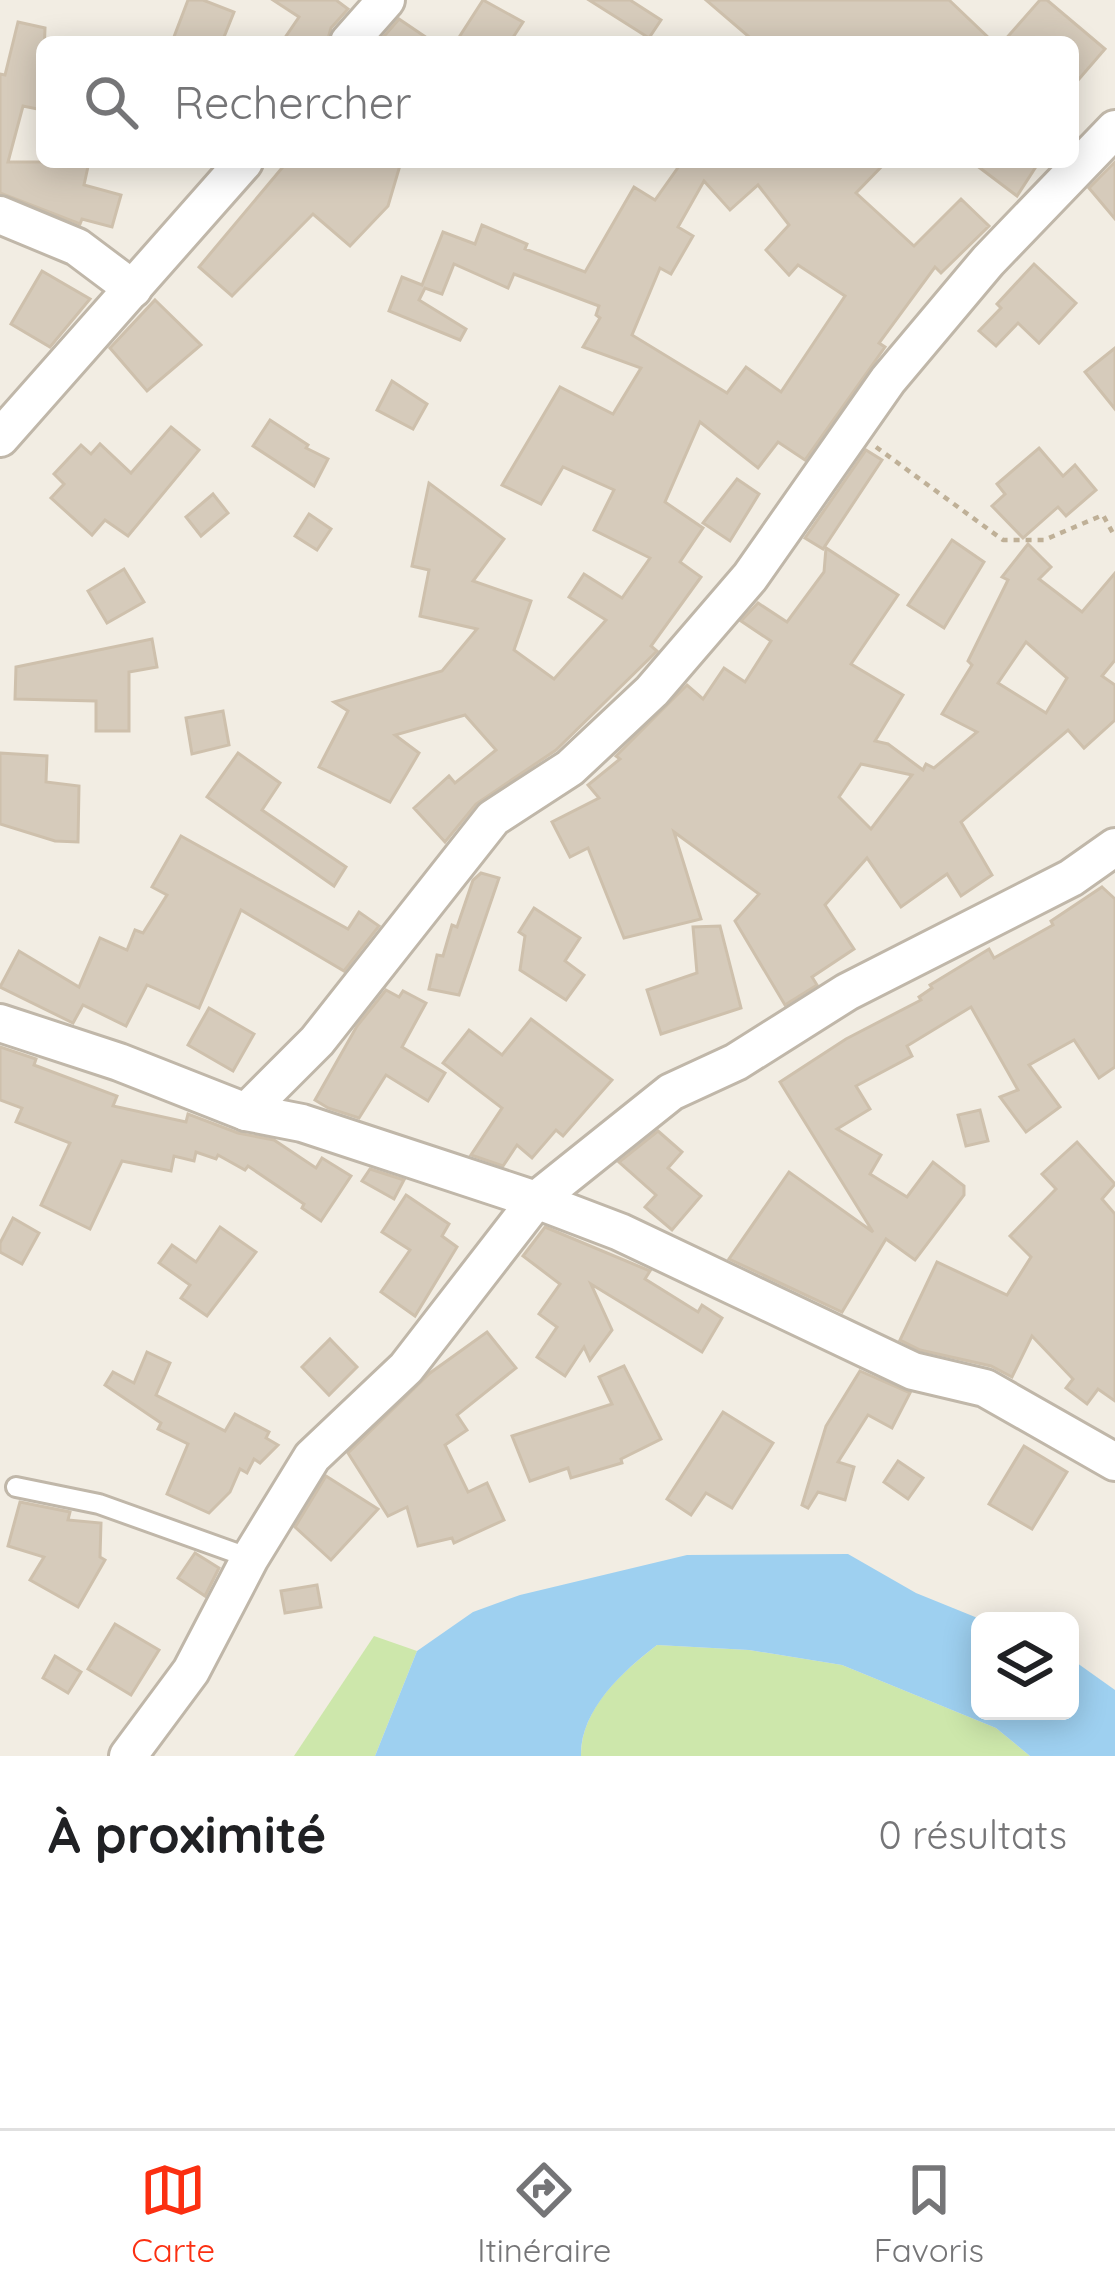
<!DOCTYPE html>
<html lang="fr">
<head>
<meta charset="utf-8">
<style>
	body { margin:0; font-family:Quicksand,sans-serif; background:#f6f6f6; color:#202124 }
	.controls { position:absolute; right:36px; bottom:36px; display:grid; overflow:hidden; border-radius:18px; box-shadow:0 6px 30px #0003 }
	.controls button { width:108px; height:108px; display:grid; place-items:center; padding:0; border:0; border-bottom:3px solid #e0e0e0; background:#fff; color:#202124; font:60px sans-serif }
	.list { margin:0; padding:0; list-style:none }
	h2 { display:flex; justify-content:space-between; align-items:center; height:156px; margin:0; padding:0 48px; font-size:51px }
	h2 small { font-size:39px; font-weight:400; color:#757577 }
	.icon { flex:none; width:66px; height:66px; fill:none; stroke:currentColor; stroke-width:2; stroke-linecap:round; stroke-linejoin:round }
	.map { position:relative; flex:none; width:1115px; height:1756px; overflow:hidden }
	.search { position:absolute; background:#fff; box-shadow:0 6px 30px #0003; left:36px; right:36px; top:36px; height:132px; display:flex; align-items:center; gap:30px; box-sizing:border-box; padding:0 42px; border-radius:18px; color:#757577; font-size:45px }
	.sheet { height:372px; background:#fff }
	nav { display:flex; justify-content:space-around; align-items:center; box-sizing:border-box; height:168px; border-top:3px solid #e0e0e0; background:#fff; font-size:33px; color:#757577 }
	nav a { display:grid; justify-items:center; gap:6px }
	nav .on { color:#fb2f11 }
	.map>svg:first-child { display:block }
</style>
</head>
<body>
<div class="map">
<svg width="1115" height="1756" viewBox="0 0 1115 1756">
	<rect width="100%" height="100%" fill="#f2ede3"/>
	<g fill="#cde7ab">
		<polygon points="374,1636 417,1651 375,1756 294,1756"/>
		<path d="M 657,1645 L 749,1650 L 842,1665 L 996,1728 L 1030,1756 L 581,1756 C 580,1709 623,1671 657,1645 Z"/>
	</g>
	<path fill="#9ed0f0" d="M 848,1554 L 916,1593 L 985,1621 L 980,1621 L 980,1711 L 1070,1711 L 1070,1658 L 1115,1690 L 1115,1756 L 1030,1756 L 996,1728 L 842,1665 L 749,1650 L 657,1645 C 623,1671 580,1710 581,1756 L 375,1756 L 417,1651 L 473,1612 L 520,1595 L 687,1555 Z"/>
	<g fill="#d6cbbb" stroke="#cec0ac" stroke-width="3" fill-rule="evenodd">
		<polygon points="188,0 203,0 234,12 222,42 172,42"/>
		<polygon points="273,0 336,0 348,9 331,28 327,42 282,42 299,17"/>
		<polygon points="483,0 523,22 510,42 456,42"/>
		<polygon points="589,0 630,0 661,20 649,38"/>
		<polygon points="706,0 949,0 993,42 755,42"/>
		<polygon points="1040,0 1047,0 1105,49 1073,86 1073,42 1003,42"/>
		<polygon points="399,19 433,42 379,42"/>
		<polygon points="18,22 45,28 42,110 23,106 8,162 89,162 84,185 121,195 112,227 82,219 80,224 0,193 0,74 5,75"/>
		<polygon points="287,162 401,162 388,206 350,246 313,214 232,296 199,267"/>
		<path d="M 682,162 L 886,162 L 856,193 L 914,246 L 961,199 L 989,226 L 941,273 L 935,267 L 879,343 L 885,347 L 805,460 L 778,442 L 758,468 L 700,422 L 665,502 L 703,528 L 680,562 L 701,577 L 651,646 L 657,651 L 556,750 L 476,804 L 445,842 L 414,808 L 449,776 L 455,783 L 496,750 L 465,715 L 395,735 L 419,753 L 390,802 L 319,767 L 348,711 L 334,702 L 442,671 L 477,629 L 420,616 L 429,570 L 412,566 L 429,483 L 504,539 L 473,581 L 531,601 L 514,650 L 554,679 L 606,620 L 569,597 L 584,574 L 622,598 L 650,558 L 594,530 L 614,490 L 563,467 L 541,504 L 502,485 L 560,387 L 613,414 L 641,368 L 583,347 L 600,318 L 596,315 L 599,306 L 514,274 L 508,288 L 454,264 L 442,294 L 425,288 L 419,300 L 466,329 L 460,340 L 389,311 L 402,277 L 422,285 L 443,232 L 475,244 L 482,225 L 527,244 L 525,249 L 585,272 L 634,187 L 655,200 ZM 704,181 L 730,210 L 758,185 L 789,225 L 766,250 L 789,275 L 798,265 L 845,296 L 781,392 L 746,367 L 727,393 L 632,335 L 660,268 L 671,274 L 693,236 L 678,227 Z"/>
		<polygon points="972,162 1039,162 1017,196"/>
		<polygon points="1115,162 1115,219 1089,188"/>
		<polygon points="1034,264 1076,303 1039,343 1018,323 996,346 979,331 1001,308 997,304"/>
		<polygon points="42,271 90,299 50,347 11,324"/>
		<polygon points="155,300 201,345 147,391 110,348"/>
		<polygon points="1115,348 1115,409 1085,372"/>
		<polygon points="392,381 427,404 413,429 377,410"/>
		<polygon points="270,420 308,445 306,448 328,459 314,486 253,446"/>
		<polygon points="171,427 199,450 128,536 105,520 92,535 51,498 64,484 54,474 81,445 91,454 100,444 131,473"/>
		<polygon points="1039,448 1063,476 1075,465 1096,490 1066,516 1058,507 1023,538 992,506 1005,494 997,484"/>
		<polygon points="866,450 882,460 823,549 805,538"/>
		<polygon points="737,479 759,494 730,541 703,523"/>
		<polygon points="213,494 228,513 201,536 186,517"/>
		<polygon points="309,514 331,529 317,550 295,536"/>
		<polygon points="952,540 984,562 944,628 908,605"/>
		<path d="M 1028,544 L 1051,567 L 1039,579 L 1082,612 L 1115,573 L 1115,660 L 1102,676 L 1115,685 L 1115,720 L 1084,748 L 1068,730 L 961,822 L 992,875 L 961,896 L 947,874 L 901,907 L 867,858 L 825,905 L 854,949 L 812,977 L 817,985 L 785,1005 L 735,921 L 759,894 L 674,832 L 701,919 L 624,938 L 588,848 L 570,857 L 552,822 L 599,798 L 588,785 L 620,759 L 616,756 L 687,685 L 703,699 L 724,668 L 745,682 L 771,641 L 741,621 L 758,603 L 787,622 L 824,572 L 826,548 L 898,595 L 851,664 L 903,695 L 875,741 L 888,744 L 923,770 L 926,764 L 934,768 L 977,732 L 942,714 L 972,665 L 968,661 L 1008,580 L 1002,577 ZM 1026,642 L 1067,678 L 1046,713 L 998,683 ZM 861,764 L 912,775 L 871,829 L 839,797 Z"/>
		<polygon points="124,569 144,602 107,623 88,591"/>
		<polygon points="152,639 157,667 129,672 129,731 96,731 96,701 15,699 16,667"/>
		<polygon points="223,711 229,745 192,754 186,718"/>
		<polygon points="0,753 47,756 46,782 79,786 78,842 55,841 0,824"/>
		<polygon points="238,753 280,783 262,810 346,867 334,886 207,797"/>
		<polygon points="181,836 348,929 359,912 379,926 344,971 241,910 199,1008 147,985 126,1026 83,1005 73,1023 0,987 19,951 79,987 100,938 127,950 135,930 143,933 167,895 152,887"/>
		<polygon points="481,873 499,878 459,995 429,989 437,955 443,956 452,925 457,927 473,880"/>
		<polygon points="1102,887 1115,899 1115,1067 1099,1078 1074,1040 1029,1065 1060,1107 1026,1132 1000,1097 1018,1090 971,1007 907,1046 912,1056 856,1086 870,1109 837,1129 881,1155 870,1174 907,1197 933,1162 964,1186 964,1195 915,1260 886,1239 842,1312 729,1259 789,1172 873,1232 780,1082 846,1039 921,1000 919,997 932,988 930,985 989,949 994,958 1053,925 1051,921"/>
		<polygon points="534,908 580,938 565,961 584,975 566,1000 520,970 525,936 519,932"/>
		<polygon points="720,926 741,1008 661,1034 647,990 697,973 693,927"/>
		<polygon points="386,990 399,997 403,991 426,1003 402,1047 445,1073 428,1101 386,1075 359,1118 328,1108 315,1100 357,1026"/>
		<polygon points="209,1008 254,1034 233,1071 188,1045"/>
		<polygon points="531,1019 612,1080 563,1136 556,1130 532,1158 517,1145 503,1166 471,1155 502,1108 443,1063 469,1030 502,1055"/>
		<polygon points="0,1047 36,1059 34,1065 117,1096 113,1106 186,1122 188,1114 238,1133 274,1140 316,1168 322,1158 351,1176 321,1221 302,1208 304,1204 248,1166 245,1170 218,1155 216,1159 196,1152 194,1161 174,1156 171,1171 122,1161 90,1229 41,1205 70,1143 16,1122 22,1108 0,1100"/>
		<polygon points="980,1110 988,1141 966,1146 958,1115"/>
		<polygon points="658,1131 682,1152 668,1168 701,1196 672,1230 645,1207 656,1195 619,1162"/>
		<polygon points="1077,1142 1115,1184 1102,1199 1115,1214 1115,1401 1098,1389 1087,1404 1066,1388 1073,1379 1032,1336 1012,1377 991,1366 920,1350 900,1340 937,1262 1007,1295 1031,1257 1010,1236 1056,1189 1042,1174"/>
		<polygon points="370,1169 404,1180 394,1199 362,1181"/>
		<polygon points="406,1195 449,1224 442,1236 457,1247 415,1316 381,1292 410,1250 382,1232"/>
		<polygon points="13,1218 39,1233 22,1264 0,1252 0,1243"/>
		<polygon points="220,1227 256,1252 207,1316 181,1298 190,1285 159,1263 172,1245 196,1262"/>
		<polygon points="545,1227 650,1271 645,1279 698,1312 702,1305 722,1318 702,1352 591,1284 612,1330 590,1360 584,1347 565,1376 537,1357 557,1327 539,1314 560,1284 523,1256"/>
		<polygon points="487,1332 516,1368 457,1415 467,1430 445,1445 468,1492 487,1483 504,1520 454,1543 452,1538 418,1546 407,1507 388,1516 348,1453 430,1373"/>
		<polygon points="330,1339 357,1367 329,1395 302,1367"/>
		<polygon points="147,1352 170,1363 156,1395 225,1431 235,1414 269,1432 266,1438 278,1445 260,1463 254,1459 247,1473 240,1469 230,1492 209,1513 167,1494 188,1444 158,1429 161,1423 105,1385 113,1372 134,1383"/>
		<polygon points="624,1366 661,1439 621,1459 622,1463 571,1478 568,1468 530,1481 512,1436 612,1404 599,1377"/>
		<polygon points="860,1371 910,1393 892,1428 868,1415 838,1462 854,1467 845,1500 818,1492 808,1508 802,1505 826,1426"/>
		<polygon points="723,1412 773,1443 732,1508 706,1493 691,1515 667,1499"/>
		<polygon points="1024,1446 1067,1472 1032,1529 989,1504"/>
		<polygon points="898,1461 923,1478 908,1499 884,1482"/>
		<polygon points="326,1476 378,1509 331,1560 295,1527"/>
		<polygon points="20,1502 70,1512 68,1520 101,1523 100,1557 105,1560 78,1607 30,1580 44,1557 8,1546"/>
		<polygon points="195,1553 219,1568 205,1596 178,1578"/>
		<polygon points="317,1585 321,1607 285,1613 281,1591"/>
		<polygon points="115,1624 159,1650 131,1695 88,1669"/>
		<polygon points="55,1656 81,1672 68,1693 43,1678"/>
	</g>
	<g fill="none" stroke-linecap="round" stroke-linejoin="round">
		<defs>
			<polyline id="lane" points="16,1487 99,1504 250,1558"/>
			<g id="street">
				<polyline points="349,42 386,0"/>
				<polyline points="0,215 77,247 133,289"/>
				<polyline points="0,438 244,162"/>
				<polyline points="0,1023 119,1062 246,1112 302,1123 536,1200 620,1232 913,1371 985,1388 1115,1462"/>
				<polyline points="246,1112 317,1041 493,818 570,768 652,691 750,577 888,380 988,261 1115,129"/>
				<polyline points="128,1756 191,1671 250,1558 312,1457 406,1368 536,1200 671,1092 736,1062 847,992 1071,878 1115,847"/>
			</g>
		</defs>
		<use href="#lane" stroke="#c0b7a9" stroke-width="24"/>
		<use href="#street" stroke="#c0b7a9" stroke-width="42"/>
		<polyline stroke="#bfb097" stroke-width="4.5" stroke-dasharray="6 6" stroke-linecap="butt" points="876,447 1003,540 1044,540 1103,515 1115,537"/>
		<use href="#lane" stroke="#fff" stroke-width="18"/>
		<use href="#street" stroke="#fff" stroke-width="36"/>
	</g>
</svg>
<div class="controls">
<button><svg class="icon" aria-label="layers" viewBox="0 0 24 24"><path d="M12 4l9 5-9 5-9-5zM3 14l9 5 9-5"/></svg></button>
</div>
<div class="search"><svg class="icon" aria-label="search" viewBox="0 0 24 24"><circle cx="10" cy="10" r="6"/><path d="M15 15l6 6"/></svg>Rechercher</div>
</div>
<section class="sheet">
<h2>À proximité<small>0 résultats</small></h2>
<ul class="list">
</ul>
</section>
<nav>
<a class="on"><svg class="icon" aria-label="map" viewBox="0 0 24 24"><path d="M3 6l6-2 6 2 6-2v14l-6 2-6-2-6 2zM9 4v14M15 6v14"/></svg>Carte</a>
<a><svg class="icon" aria-label="directions" viewBox="0 0 24 24"><path d="M12 3l9 9-9 9-9-9zM9 14v-3h6M13 9l2 2-2 2"/></svg>Itinéraire</a>
<a><svg class="icon" aria-label="saved" viewBox="0 0 24 24"><path d="M7 4h10v16l-5-4-5 4z"/></svg>Favoris</a>
</nav>
</body>
</html>
